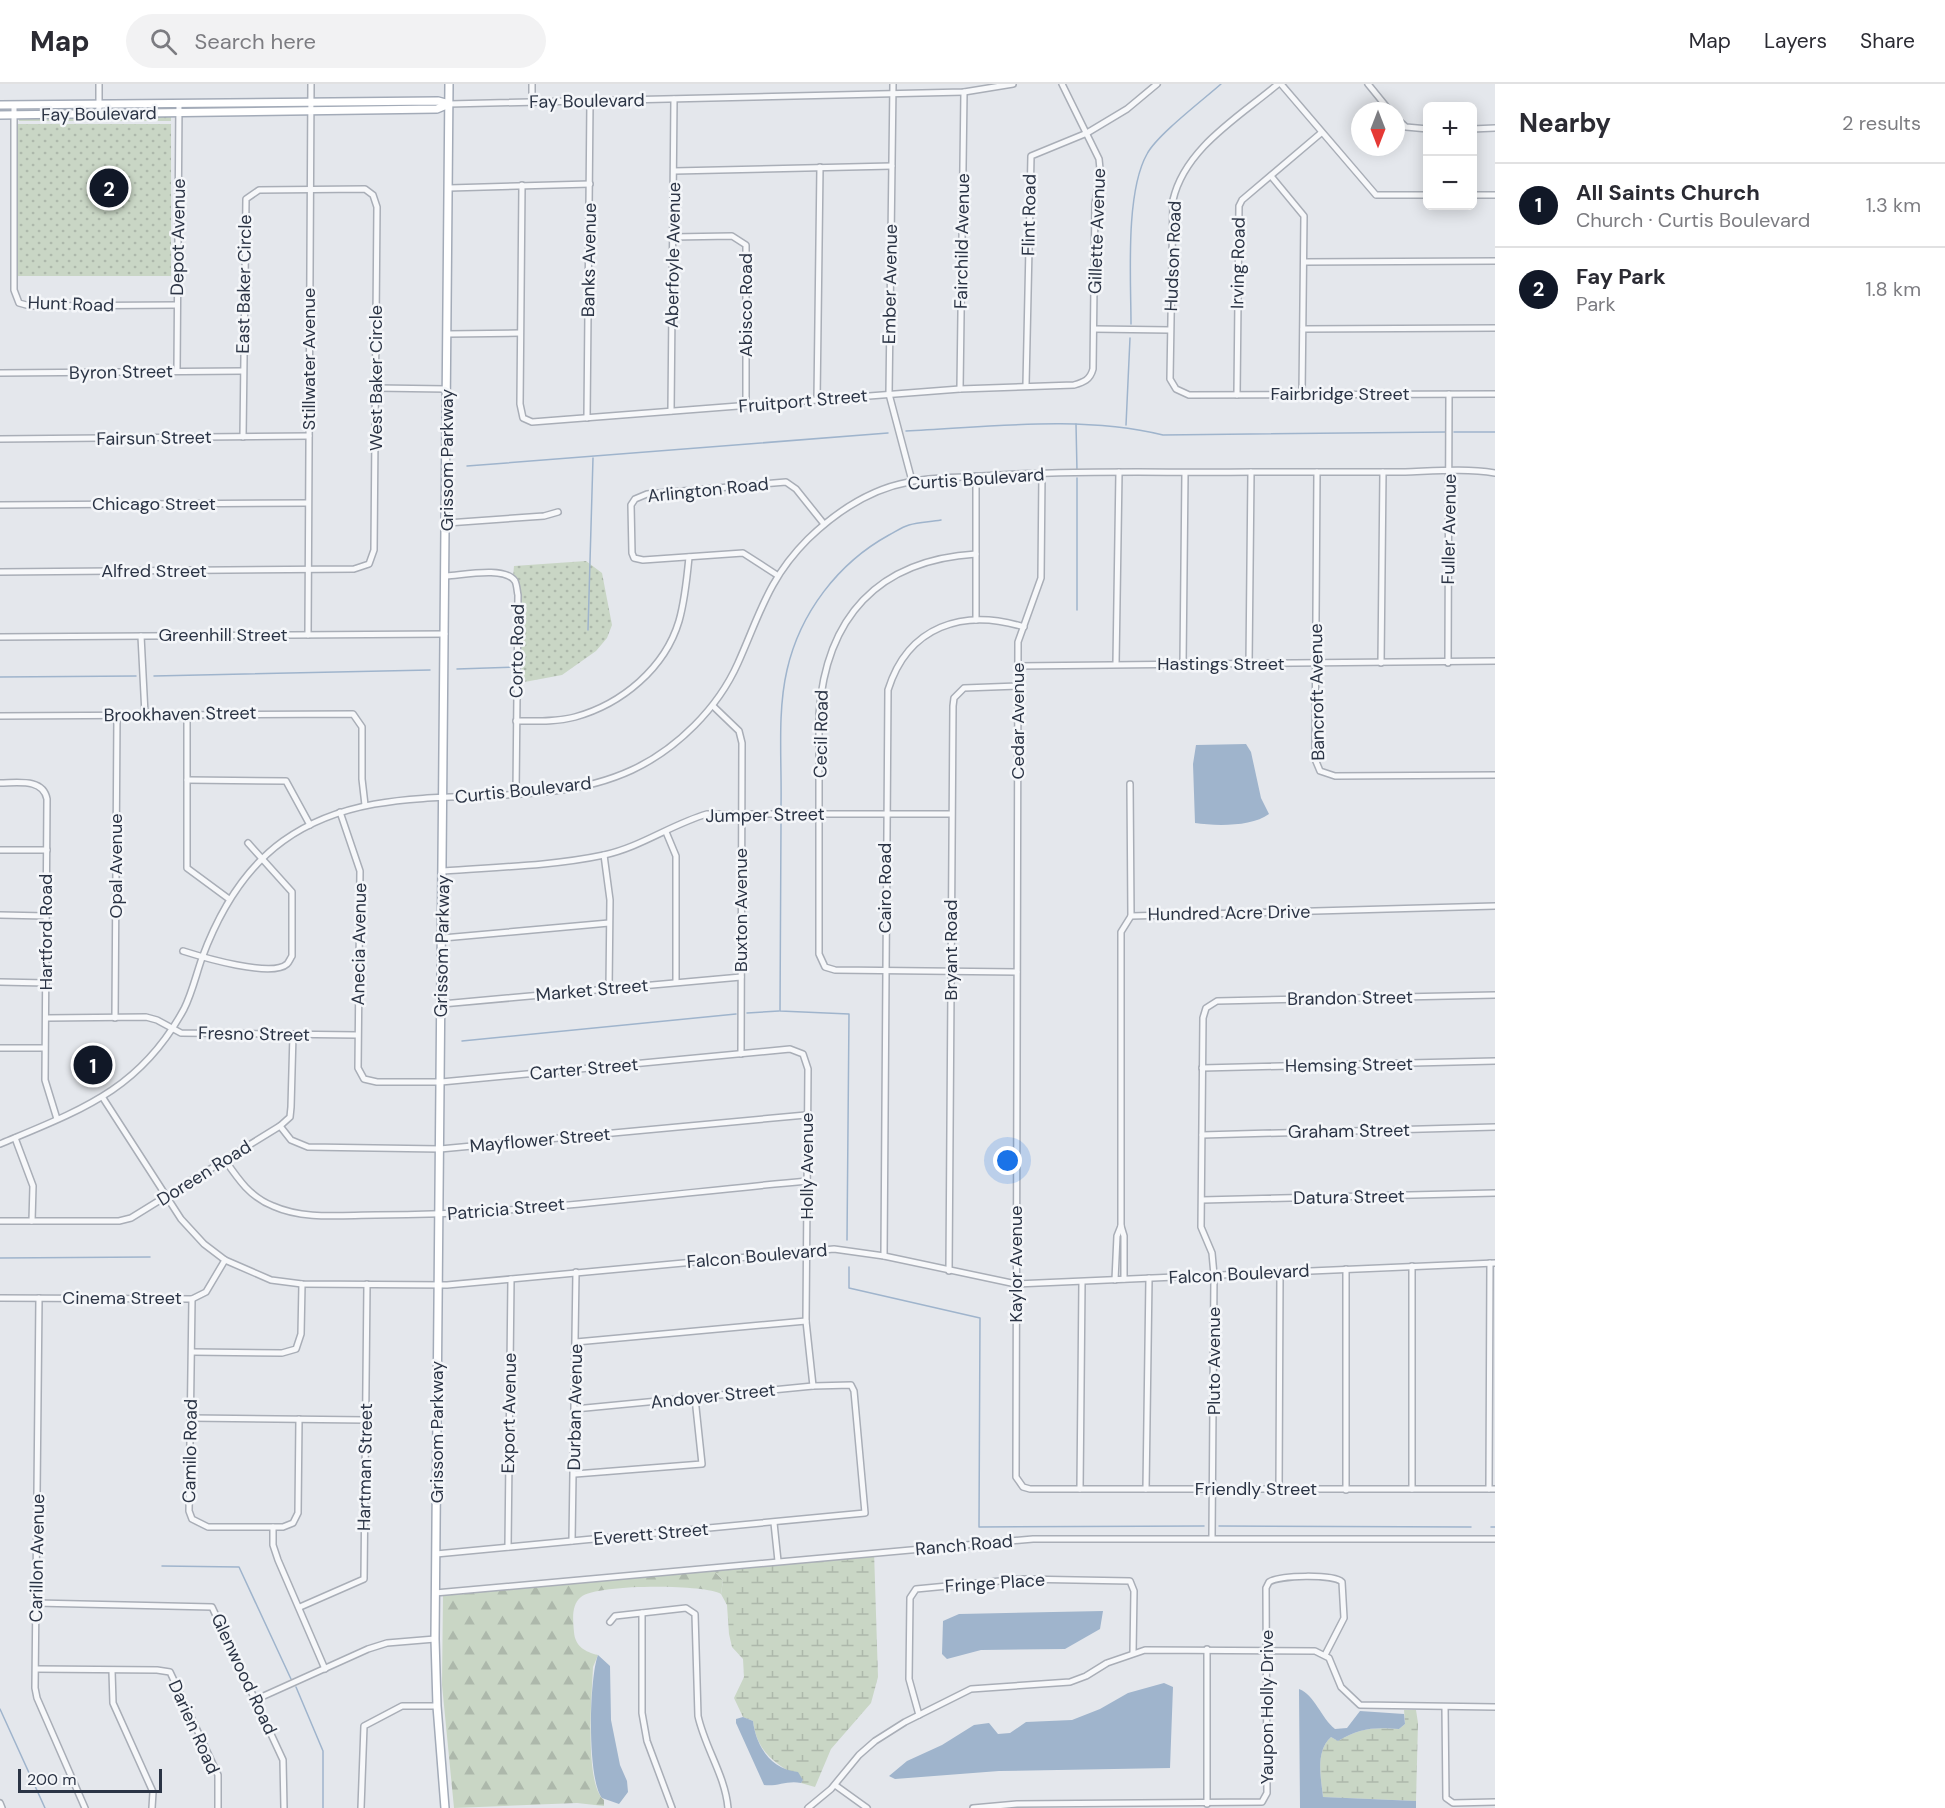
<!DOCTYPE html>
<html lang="en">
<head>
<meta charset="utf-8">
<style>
	body { margin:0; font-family:"DM Sans",sans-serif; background:#f2f2f3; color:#2b2b33 }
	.controls { position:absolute; right:18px; top:18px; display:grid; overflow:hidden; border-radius:9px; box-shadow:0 3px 15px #0003 }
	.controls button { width:54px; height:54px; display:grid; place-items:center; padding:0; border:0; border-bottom:2px solid #e1e1e2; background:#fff; color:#2b2b33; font:30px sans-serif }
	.compass { position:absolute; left:1351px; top:18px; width:54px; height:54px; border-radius:50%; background:#fff; box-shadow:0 3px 15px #0003; rotate:180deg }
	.scale { position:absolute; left:18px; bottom:15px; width:144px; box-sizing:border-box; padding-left:6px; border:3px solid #2b3445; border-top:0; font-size:16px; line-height:21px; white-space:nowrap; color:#2b3445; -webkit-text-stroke:4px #f4f6f9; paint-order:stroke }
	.you { position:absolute; left:1008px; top:1077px; width:21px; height:21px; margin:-15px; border:4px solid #fff; border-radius:50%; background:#1a73e8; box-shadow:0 0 0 9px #1a73e833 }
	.badge { display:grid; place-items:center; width:39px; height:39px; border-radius:50%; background:#111827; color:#fff; font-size:20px; font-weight:700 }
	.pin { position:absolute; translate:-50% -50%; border:3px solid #fff; box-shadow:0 2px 6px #0006 }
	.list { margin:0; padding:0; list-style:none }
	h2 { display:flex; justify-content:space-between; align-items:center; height:78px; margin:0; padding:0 24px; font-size:26px }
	h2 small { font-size:20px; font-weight:400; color:#7c7c81 }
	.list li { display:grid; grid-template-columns:39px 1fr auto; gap:18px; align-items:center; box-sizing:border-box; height:84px; padding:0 24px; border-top:2px solid #e1e1e2 }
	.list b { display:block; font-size:22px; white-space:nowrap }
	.list p { margin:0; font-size:20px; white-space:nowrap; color:#7c7c81 }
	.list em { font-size:20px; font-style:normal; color:#7c7c81 }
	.icon { flex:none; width:33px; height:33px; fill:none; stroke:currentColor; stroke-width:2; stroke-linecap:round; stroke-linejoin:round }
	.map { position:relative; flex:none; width:1495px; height:1724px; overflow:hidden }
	header { display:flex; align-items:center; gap:36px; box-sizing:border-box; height:84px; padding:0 30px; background:#fff; border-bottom:2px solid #e1e1e2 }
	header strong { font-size:28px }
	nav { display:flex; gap:33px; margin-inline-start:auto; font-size:21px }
	.search { width:420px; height:54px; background:#f2f2f3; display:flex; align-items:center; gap:15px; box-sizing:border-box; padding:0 21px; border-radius:33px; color:#7c7c81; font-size:22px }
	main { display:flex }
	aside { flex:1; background:#fff }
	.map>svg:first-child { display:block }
</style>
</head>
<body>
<header>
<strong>Map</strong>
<div class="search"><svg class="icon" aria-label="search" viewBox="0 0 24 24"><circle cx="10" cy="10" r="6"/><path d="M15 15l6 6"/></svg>Search here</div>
<nav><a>Map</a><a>Layers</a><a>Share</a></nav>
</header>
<main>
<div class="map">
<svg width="1495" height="1724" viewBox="0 0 1495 1724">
	<defs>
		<pattern id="forest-firs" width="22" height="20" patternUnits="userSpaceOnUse" patternTransform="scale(1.5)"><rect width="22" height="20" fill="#c9d6c5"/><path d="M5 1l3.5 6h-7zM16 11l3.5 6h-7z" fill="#adb8ab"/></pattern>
		<pattern id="wetland-marsh" width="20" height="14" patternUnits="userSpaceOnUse" patternTransform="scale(1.5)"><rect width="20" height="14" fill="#c9d6c5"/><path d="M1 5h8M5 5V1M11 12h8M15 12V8" fill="none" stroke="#adb8ab"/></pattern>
		<pattern id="park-dots" width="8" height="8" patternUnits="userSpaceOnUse" patternTransform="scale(1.5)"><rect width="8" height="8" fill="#c9d6c5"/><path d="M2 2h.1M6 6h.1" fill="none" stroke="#adb8ab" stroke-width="1.8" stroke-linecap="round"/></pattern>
	</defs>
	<rect width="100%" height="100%" fill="#e4e7ec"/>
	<path fill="url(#forest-firs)" d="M 714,1487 L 723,1496 L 721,1510 C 704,1500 596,1500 581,1513 C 571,1521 573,1536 574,1548 C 575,1562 585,1568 598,1571 L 593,1583 C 592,1610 584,1700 604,1716 L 604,1722 L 577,1719 L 454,1724 L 442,1601 L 443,1509 Z"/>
	<g fill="url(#wetland-marsh)">
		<path d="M 874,1467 L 878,1593 L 871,1619 L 831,1665 L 815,1703 L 801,1699 L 803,1696 C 777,1680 757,1670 753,1637 L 743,1633 L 734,1614 L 744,1593 L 743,1575 L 732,1563 L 729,1550 L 727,1521 L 721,1510 L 723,1496 L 714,1487 Z"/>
		<path d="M 1404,1626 L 1416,1626 L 1418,1639 L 1416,1717 L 1323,1713 C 1321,1694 1315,1667 1331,1653 L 1338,1657 C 1359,1644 1374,1643 1399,1645 L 1405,1640 Z"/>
	</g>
	<g fill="url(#park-dots)">
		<polygon points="171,32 171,37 19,37 19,34"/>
		<rect x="18" y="40" width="153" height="152"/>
		<polygon points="586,477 602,489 612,541 607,554 596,567 562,591 519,599 521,511 513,493 514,482"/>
	</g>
	<g fill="#9fb4cc">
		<path d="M 1246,660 L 1251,668 L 1261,714 L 1269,730 C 1252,743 1215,742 1195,739 L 1193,680 L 1196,661 Z"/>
		<polygon points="1103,1527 1100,1545 1065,1565 981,1566 947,1575 942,1570 943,1537 959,1530"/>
		<path d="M 598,1571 L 610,1582 L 611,1636 L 620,1681 L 627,1697 L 628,1708 L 619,1720 L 602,1714 C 587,1695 589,1595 598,1571 Z"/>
		<polygon points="1164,1599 1173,1603 1170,1684 999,1687 895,1695 889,1692 907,1677 942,1661 974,1641 989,1639 998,1650 1010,1649 1026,1638 1072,1636 1100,1625 1128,1609"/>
		<path d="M 1299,1605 C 1315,1611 1321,1634 1335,1645 L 1347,1644 L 1360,1627 L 1404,1630 L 1405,1640 L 1399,1645 C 1374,1643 1359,1644 1338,1657 L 1331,1653 C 1315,1667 1321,1694 1323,1713 L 1416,1717 L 1416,1724 L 1300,1724 Z"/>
		<path d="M 743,1633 L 753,1637 C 756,1662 771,1686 798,1688 L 803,1696 L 801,1699 C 787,1696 777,1703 764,1701 L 736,1639 L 736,1635 Z"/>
	</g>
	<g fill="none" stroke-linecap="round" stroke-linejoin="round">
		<g stroke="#9fb4cc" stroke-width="1.5">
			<path d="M 1131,240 C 1131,196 1125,109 1147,70 C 1157,51 1203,16 1221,0"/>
			<polyline points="1076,340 1077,387"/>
			<polyline points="1126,341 1130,254"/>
			<path d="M 906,347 C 991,343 1080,331 1163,351 L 1446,348"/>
			<polyline points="1454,348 1495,348"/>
			<polyline points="467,382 888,349"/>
			<polyline points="1077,394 1077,526"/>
			<polyline points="588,546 593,374"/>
			<polyline points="457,585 514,583"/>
			<polyline points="154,592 430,586"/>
			<polyline points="0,593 136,592"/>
			<path d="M 781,722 C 782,678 777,629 787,586 C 800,529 838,479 889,451 C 895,448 902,443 909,441 C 919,438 930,438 941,436"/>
			<polyline points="781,740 780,927 849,930 847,1156"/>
			<polyline points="747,929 779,927"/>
			<polyline points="462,957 736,930"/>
			<polyline points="0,1174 150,1173"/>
			<polyline points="849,1183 849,1204 980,1234 979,1443 1204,1442"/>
			<polyline points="1219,1442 1471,1443"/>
			<polyline points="1491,1443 1495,1443"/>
			<polyline points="162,1482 239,1483 291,1595"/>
			<polyline points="296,1603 323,1667 323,1724"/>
			<polyline points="0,1625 45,1724"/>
		</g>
		<defs>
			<g id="minor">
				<polyline points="99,0 99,30"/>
				<polyline points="893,0 889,310 912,397"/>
				<path d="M 1278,0 C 1239,33 1185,64 1173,116 L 1170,295 L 1176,305 L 1189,311 L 1495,310"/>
				<polyline points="1281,0 1376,111 1428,111"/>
				<polyline points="1368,0 1390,27"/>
				<polyline points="532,19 532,0"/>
				<polyline points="449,20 964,8 1013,0"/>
				<polyline points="14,21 14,206 19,219 30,222 177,221"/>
				<polyline points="1396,34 1406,43 1428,45"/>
				<polyline points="1472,45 1495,44"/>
				<polyline points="674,87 892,82"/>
				<polyline points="1271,92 1304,132 1302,310"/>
				<path d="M 522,101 L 520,320 L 523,334 L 532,338 L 960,305 L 1074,301 C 1084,298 1090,296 1093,285 L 1095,120 L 1100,85 L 1099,75 L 1062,0"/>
				<polyline points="449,104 590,100"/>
				<polyline points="1472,111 1495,111"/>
				<polyline points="673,153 732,152 746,161 746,321"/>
				<polyline points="1304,178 1495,177"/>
				<polyline points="1094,245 1170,246"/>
				<polyline points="1303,245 1495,244"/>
				<polyline points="448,250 520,249"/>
				<polyline points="177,287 179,19"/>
				<polyline points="0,289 243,287"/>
				<polyline points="1026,301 1031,72 1087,49 1127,25 1157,0"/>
				<polyline points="376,304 447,305"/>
				<polyline points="960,305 964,8"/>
				<polyline points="1237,311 1239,122 1242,116 1321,49"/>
				<polyline points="817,316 820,83"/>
				<polyline points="671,327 674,15"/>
				<polyline points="587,334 590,18"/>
				<polyline points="0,355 309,352"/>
				<polyline points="1317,388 1315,675 1320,687 1335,692 1495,691"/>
				<polyline points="1042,389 1041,494 1018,558 1016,1393 1023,1403 1030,1405 1495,1405"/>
				<polyline points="976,392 976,536"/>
				<polyline points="0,421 308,419"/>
				<polyline points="447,439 544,432 558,428"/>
				<path d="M 976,470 C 877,476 826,534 819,630 L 819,870 L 825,883 L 835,886 L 1017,888"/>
				<polyline points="0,488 354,485 369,480 374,466 377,123 373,111 365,105 259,106 246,115 243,353"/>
				<polyline points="777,491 743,469 643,476 634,474 632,469 631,421 635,415 647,410 786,398 796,405 824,440"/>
				<path d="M 447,492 C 463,491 505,482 515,497 C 517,501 517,507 518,511 L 516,709"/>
				<polyline points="308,551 311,0"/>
				<polyline points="141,552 145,630"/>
				<polyline points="0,553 445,550"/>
				<polyline points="1381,579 1383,388"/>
				<polyline points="1448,579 1449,310"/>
				<polyline points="1116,580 1119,388"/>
				<polyline points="1183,580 1185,389"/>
				<polyline points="1249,580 1251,388"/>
				<polyline points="1018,582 1495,577"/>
				<polyline points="713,622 739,647 742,659 741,970"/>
				<polyline points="187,630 187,784 229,815"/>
				<polyline points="0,632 353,630 362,643 362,695 365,721"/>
				<path d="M 516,637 C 535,637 556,638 575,633 C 622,620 665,584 679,537 C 685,516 687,494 689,473"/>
				<polyline points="187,696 286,697 310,741"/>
				<path d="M 0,699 C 17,699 43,694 47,715 L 45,996 L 57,1035"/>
				<polyline points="1130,700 1131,832"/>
				<polyline points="340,728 360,787 358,984 364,995 377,998 441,998 790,965 803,970 808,985 806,1237 813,1302"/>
				<polyline points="666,748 676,772 676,898"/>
				<polyline points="0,766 47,766"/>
				<polyline points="604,771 610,816 609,904"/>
				<path d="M 443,787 C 496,783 552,782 604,771 C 641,763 672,740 707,730 L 951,730"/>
				<polyline points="0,831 46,832"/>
				<polyline points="443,854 609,839"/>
				<path d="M 183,867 C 202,873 272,894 287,880 C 289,878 290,875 292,872 L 292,808 L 248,759"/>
				<polyline points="0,898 46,899"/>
				<polyline points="442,920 741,893"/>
				<polyline points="46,934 146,933 157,936 181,949 357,951"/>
				<polyline points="115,934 117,631"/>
				<polyline points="0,964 44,964"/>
				<polyline points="1202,984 1495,977"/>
				<polyline points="103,1014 181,1135 204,1160 225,1176 271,1196 302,1200 447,1201 834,1165 884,1172 1016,1200 1495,1179"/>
				<polyline points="280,1042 291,1056 308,1063 440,1065 806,1031"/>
				<polyline points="1202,1051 1495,1043"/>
				<polyline points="15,1054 33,1102 32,1137"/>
				<path d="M 0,1060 C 81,1026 140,1006 184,925 C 192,909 196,891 202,874 C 219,828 243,786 283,757 C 386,683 522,737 632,686 C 677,665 718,624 738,579 C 760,530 768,495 808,455 C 836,428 871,405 909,398 C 932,393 957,394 981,392 C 1071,386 1161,389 1252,388 C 1303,388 1354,388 1405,388 C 1434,387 1466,384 1495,389"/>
				<path d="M 225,1076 C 238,1095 250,1113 273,1122 C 304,1136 342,1131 376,1131 C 520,1131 664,1110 807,1097"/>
				<polyline points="1202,1116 1495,1109"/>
				<polyline points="0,1137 119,1137 131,1134 280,1042 290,1033 291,1023 293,950"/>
				<path d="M 884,1172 L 888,606 C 908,542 963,524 1024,543"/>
				<polyline points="1412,1182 1412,1405"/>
				<polyline points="949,1187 953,622 954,614 964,604 1018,602"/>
				<polyline points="1124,1195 1124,1152 1121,1142 1121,848 1131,832 1495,822"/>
				<polyline points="1115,1196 1117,1152 1121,1142"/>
				<polyline points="0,1214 192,1215 206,1208 225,1176"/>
				<polyline points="39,1214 35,1604 37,1614 85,1724"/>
				<polyline points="192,1215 189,1427 192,1435 208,1443 283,1443 293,1439 298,1429 299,1335"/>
				<polyline points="576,1258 806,1237"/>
				<polyline points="192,1268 282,1269 296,1265 301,1250 302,1200"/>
				<polyline points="190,1334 366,1336"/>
				<polyline points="575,1390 702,1380 695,1314"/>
				<polyline points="1080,1405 1082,1198"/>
				<polyline points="1146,1405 1149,1194"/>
				<polyline points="1279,1405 1280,1189"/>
				<polyline points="1489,1405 1490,1179"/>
				<polyline points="1346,1406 1346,1185"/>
				<polyline points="774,1439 778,1477"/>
				<polyline points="273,1443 273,1461 278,1476 325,1585"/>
				<polyline points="1212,1453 1214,1191 1212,1169 1201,1143 1203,934 1206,924 1217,917 1495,911"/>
				<polyline points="572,1457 576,1188"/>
				<polyline points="508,1463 511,1195"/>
				<polyline points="436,1470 865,1429 854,1307 851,1301 813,1302 575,1325"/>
				<polyline points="435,1509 1033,1455 1495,1455"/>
				<polyline points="36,1519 212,1523 283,1676 284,1724"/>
				<polyline points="300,1523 364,1495 367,1200"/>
				<polyline points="642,1529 642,1629 647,1657 672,1724"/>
				<path d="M 610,1538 L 615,1532 L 686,1524 L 695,1530 L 698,1632 C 705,1664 725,1691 728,1724"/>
				<polyline points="1207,1565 1207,1720"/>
				<polyline points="36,1585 157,1586 170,1588 218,1691 218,1724"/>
				<polyline points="112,1587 113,1619 153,1708 152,1724"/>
				<polyline points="257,1615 368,1565 387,1559 435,1555"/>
				<polyline points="1445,1623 1446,1714 1453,1719 1495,1718"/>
				<polyline points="919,1631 909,1595 910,1514 916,1505 1021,1495 1130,1497 1134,1507 1133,1569"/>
				<polyline points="835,1701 867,1724"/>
				<polyline points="0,1719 2,1724"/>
				<polyline points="361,1724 364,1642 402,1622 437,1622"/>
				<polyline points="808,1724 831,1705 859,1671 875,1657 905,1638 971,1605 1070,1598 1086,1592 1107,1579 1145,1566 1315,1567 1329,1574 1341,1603 1360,1621 1495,1623"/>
				<path d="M 973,1724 L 1017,1720 L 1262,1718 L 1267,1709 L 1266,1504 L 1269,1498 C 1279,1491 1333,1490 1342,1498 L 1344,1534 L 1325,1571"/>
			</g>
			<g id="major">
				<polyline points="0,21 438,17 449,20"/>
				<polyline points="0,31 437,25 449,20"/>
				<polyline points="445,1724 437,1622 435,1555 449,0"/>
			</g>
		</defs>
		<use href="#minor" stroke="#a9aeb7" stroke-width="8"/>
		<use href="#major" stroke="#a3abb8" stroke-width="10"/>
		<use href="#minor" stroke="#f7f8fa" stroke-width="5"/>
		<use href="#major" stroke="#fff" stroke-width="7"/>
	</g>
	<g text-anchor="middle" stroke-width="5" stroke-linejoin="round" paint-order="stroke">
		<g font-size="18" fill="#2b3445" stroke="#f4f6f9">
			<text transform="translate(587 17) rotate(-1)" y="6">Fay Boulevard</text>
			<text transform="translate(99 30) rotate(-1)" y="6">Fay Boulevard</text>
			<text transform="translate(1029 131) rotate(-89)" y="6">Flint Road</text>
			<text transform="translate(1097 147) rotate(-88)" y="6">Gillette Avenue</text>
			<text transform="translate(178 153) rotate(-89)" y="6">Depot Avenue</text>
			<text transform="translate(962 157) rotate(-89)" y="6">Fairchild Avenue</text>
			<text transform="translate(673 171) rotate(-89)" y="6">Aberfoyle Avenue</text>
			<text transform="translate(1173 172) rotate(-88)" y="6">Hudson Road</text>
			<text transform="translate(589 176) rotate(-89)" y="6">Banks Avenue</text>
			<text transform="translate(1238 179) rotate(-89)" y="6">Irving Road</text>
			<text transform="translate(244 200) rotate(-89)" y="6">East Baker Circle</text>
			<text transform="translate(890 200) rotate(-89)" y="6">Ember Avenue</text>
			<text transform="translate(71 220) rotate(2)" y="6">Hunt Road</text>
			<text transform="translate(746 221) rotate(-90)" y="6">Abisco Road</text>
			<text transform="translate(309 275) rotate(-90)" y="6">Stillwater Avenue</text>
			<text transform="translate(121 288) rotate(-1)" y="6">Byron Street</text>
			<text transform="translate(376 294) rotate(-90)" y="6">West Baker Circle</text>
			<text x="1340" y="316">Fairbridge Street</text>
			<text transform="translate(803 317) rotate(-5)" y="6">Fruitport Street</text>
			<text transform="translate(154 354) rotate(-1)" y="6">Fairsun Street</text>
			<text transform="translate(447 376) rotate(-90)" y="6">Grissom Parkway</text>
			<text transform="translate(976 395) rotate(-4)" y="6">Curtis Boulevard</text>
			<text transform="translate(708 406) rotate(-6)" y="6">Arlington Road</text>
			<text x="154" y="426">Chicago Street</text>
			<text transform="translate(1449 445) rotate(-89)" y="6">Fuller Avenue</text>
			<text x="154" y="493">Alfred Street</text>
			<text x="223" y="557">Greenhill Street</text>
			<text transform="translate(517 567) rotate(-89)" y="6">Corto Road</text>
			<text x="1221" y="586">Hastings Street</text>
			<text transform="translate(1317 608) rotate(-91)" y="6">Bancroft Avenue</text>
			<text transform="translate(180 630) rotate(-1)" y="6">Brookhaven Street</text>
			<text transform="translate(1018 637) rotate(-90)" y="6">Cedar Avenue</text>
			<text transform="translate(821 650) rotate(-89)" y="6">Cecil Road</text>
			<text transform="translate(523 706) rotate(-6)" y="6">Curtis Boulevard</text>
			<text transform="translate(765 731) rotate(-1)" y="6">Jumper Street</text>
			<text transform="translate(116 782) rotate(-90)" y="6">Opal Avenue</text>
			<text transform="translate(885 804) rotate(-90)" y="6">Cairo Road</text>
			<text transform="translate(741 826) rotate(-90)" y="6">Buxton Avenue</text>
			<text transform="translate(1229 829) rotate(-1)" y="6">Hundred Acre Drive</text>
			<text transform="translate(46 848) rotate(-90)" y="6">Hartford Road</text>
			<text transform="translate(359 860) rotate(-89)" y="6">Anecia Avenue</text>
			<text transform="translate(442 862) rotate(-89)" y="6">Grissom Parkway</text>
			<text transform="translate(951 866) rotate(-90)" y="6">Bryant Road</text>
			<text transform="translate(592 906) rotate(-5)" y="6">Market Street</text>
			<text transform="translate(1350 914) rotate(-1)" y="6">Brandon Street</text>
			<text transform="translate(254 950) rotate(1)" y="6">Fresno Street</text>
			<text transform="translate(1349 981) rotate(-1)" y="6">Hemsing Street</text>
			<text transform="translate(584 985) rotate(-5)" y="6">Carter Street</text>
			<text transform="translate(1349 1047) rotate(-1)" y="6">Graham Street</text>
			<text transform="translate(540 1056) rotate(-5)" y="6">Mayflower Street</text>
			<text transform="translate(807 1082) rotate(-90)" y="6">Holly Avenue</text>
			<text transform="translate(204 1089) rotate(-32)" y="6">Doreen Road</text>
			<text transform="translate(1349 1113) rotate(-1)" y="6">Datura Street</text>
			<text transform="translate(506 1125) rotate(-5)" y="6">Patricia Street</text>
			<text transform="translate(757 1172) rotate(-5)" y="6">Falcon Boulevard</text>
			<text transform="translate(1016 1180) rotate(-90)" y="6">Kaylor Avenue</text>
			<text transform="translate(1239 1190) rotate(-3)" y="6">Falcon Boulevard</text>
			<text x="122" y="1220">Cinema Street</text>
			<text transform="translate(1214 1277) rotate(-90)" y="6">Pluto Avenue</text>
			<text transform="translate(713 1312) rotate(-6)" y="6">Andover Street</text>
			<text transform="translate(575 1323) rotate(-89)" y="6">Durban Avenue</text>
			<text transform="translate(509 1329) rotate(-89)" y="6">Export Avenue</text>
			<text transform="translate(437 1348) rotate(-90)" y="6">Grissom Parkway</text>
			<text transform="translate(190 1367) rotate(-89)" y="6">Camilo Road</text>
			<text transform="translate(365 1383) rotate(-89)" y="6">Hartman Street</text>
			<text x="1256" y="1411">Friendly Street</text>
			<text transform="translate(651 1450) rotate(-5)" y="6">Everett Street</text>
			<text transform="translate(964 1461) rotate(-5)" y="6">Ranch Road</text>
			<text transform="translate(37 1474) rotate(-89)" y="6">Carillon Avenue</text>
			<text transform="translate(995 1499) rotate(-4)" y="6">Fringe Place</text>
			<text transform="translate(244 1590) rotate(65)" y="6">Glenwood Road</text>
			<text transform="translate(1267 1623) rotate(-90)" y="6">Yaupon Holly Drive</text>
			<text transform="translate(194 1643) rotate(66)" y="6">Darien Road</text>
		</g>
	</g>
</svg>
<div class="controls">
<button>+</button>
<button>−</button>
</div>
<svg class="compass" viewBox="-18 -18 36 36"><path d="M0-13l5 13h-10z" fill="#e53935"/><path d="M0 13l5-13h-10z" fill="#7c7c81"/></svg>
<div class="scale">200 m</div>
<div class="you"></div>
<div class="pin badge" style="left:93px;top:981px">1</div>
<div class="pin badge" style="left:109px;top:104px">2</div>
</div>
<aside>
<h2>Nearby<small>2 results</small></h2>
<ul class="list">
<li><span class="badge">1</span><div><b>All Saints Church</b><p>Church · Curtis Boulevard</p></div><em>1.3 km</em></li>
<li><span class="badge">2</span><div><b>Fay Park</b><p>Park</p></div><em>1.8 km</em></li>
</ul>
</aside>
</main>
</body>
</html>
